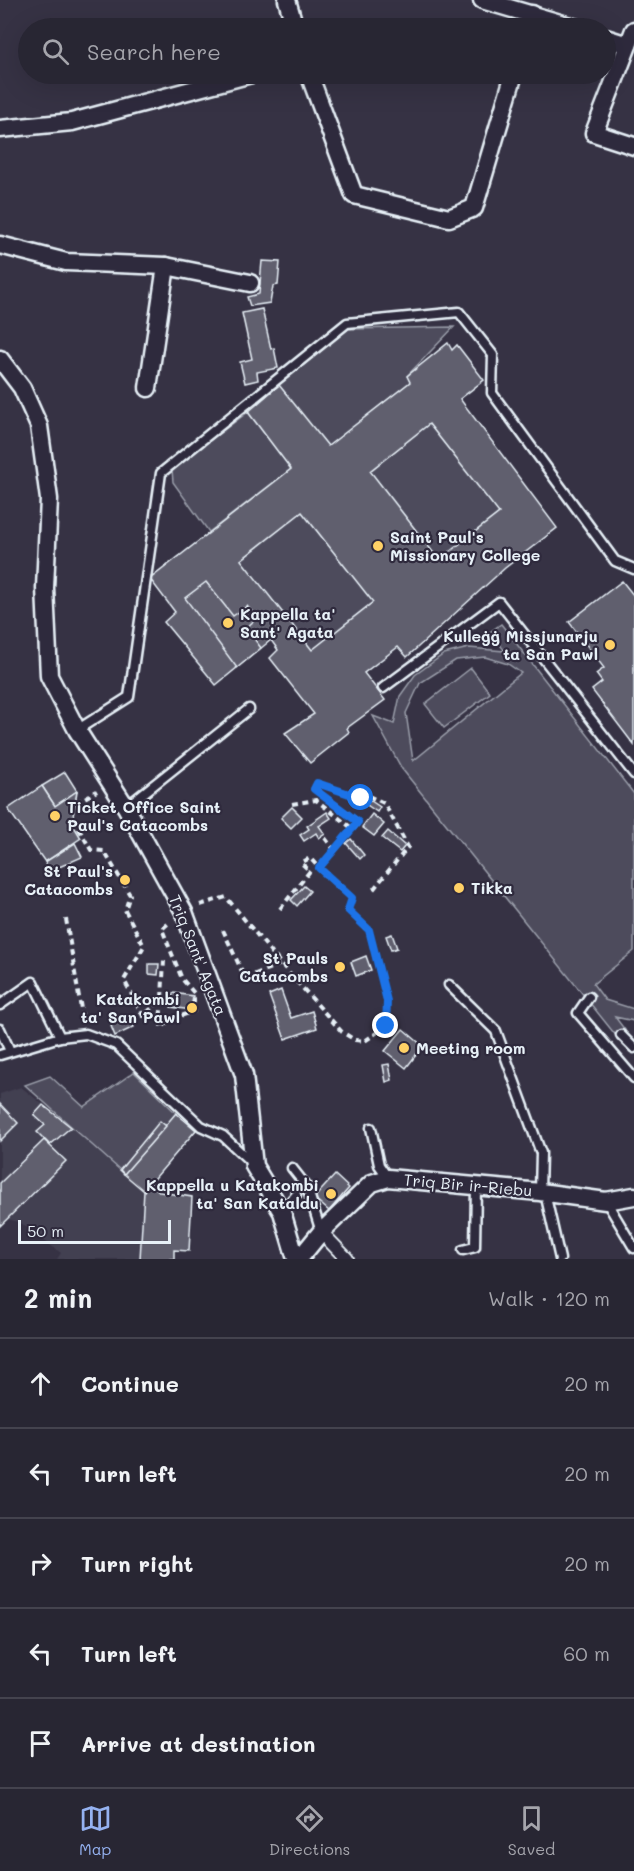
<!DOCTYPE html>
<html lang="en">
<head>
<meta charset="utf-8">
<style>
	body { margin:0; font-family:Mali,sans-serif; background:#34323f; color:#f1f3f6 }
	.scale { position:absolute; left:18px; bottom:15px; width:153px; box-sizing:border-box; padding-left:6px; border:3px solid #e8f1f8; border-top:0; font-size:16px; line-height:21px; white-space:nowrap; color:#e8f1f8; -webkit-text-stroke:4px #2f2a3d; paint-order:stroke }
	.stop { position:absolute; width:18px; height:18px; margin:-14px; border:4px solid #1a73e8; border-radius:50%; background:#fff }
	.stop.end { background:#1a73e8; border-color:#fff; box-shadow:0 2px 6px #0008 }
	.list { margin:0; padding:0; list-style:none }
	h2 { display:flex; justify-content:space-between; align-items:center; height:78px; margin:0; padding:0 24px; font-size:26px }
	h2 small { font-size:20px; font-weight:400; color:#a5a5ac }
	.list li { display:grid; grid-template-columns:39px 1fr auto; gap:18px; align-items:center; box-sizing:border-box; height:90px; padding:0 24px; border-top:2px solid #44434e }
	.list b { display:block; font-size:22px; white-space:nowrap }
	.list em { font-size:20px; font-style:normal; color:#a5a5ac }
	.icon { flex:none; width:33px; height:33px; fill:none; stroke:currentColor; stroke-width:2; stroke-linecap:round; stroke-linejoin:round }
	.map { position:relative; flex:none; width:634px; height:1259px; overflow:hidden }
	.search { position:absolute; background:#282633; box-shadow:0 6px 24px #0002; left:18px; right:18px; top:18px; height:66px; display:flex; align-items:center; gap:15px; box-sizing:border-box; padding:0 21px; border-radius:33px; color:#a5a5ac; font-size:22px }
	.sheet { height:528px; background:#282633 }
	nav { display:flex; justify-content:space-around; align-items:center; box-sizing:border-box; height:84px; border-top:2px solid #44434e; background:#282633; font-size:16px; color:#a5a5ac }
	nav a { display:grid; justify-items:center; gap:3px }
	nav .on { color:#95b2f1 }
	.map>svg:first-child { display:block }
</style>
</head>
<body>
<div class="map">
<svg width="634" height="1259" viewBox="0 0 634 1259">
	<rect width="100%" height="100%" fill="#363244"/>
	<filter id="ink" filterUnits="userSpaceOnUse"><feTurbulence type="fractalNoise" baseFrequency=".0167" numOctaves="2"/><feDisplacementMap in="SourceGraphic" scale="12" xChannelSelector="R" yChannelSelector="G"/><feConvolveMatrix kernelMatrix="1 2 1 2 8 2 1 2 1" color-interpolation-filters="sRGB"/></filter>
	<g filter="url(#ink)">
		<polygon fill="#433f51" points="21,1087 71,1127 144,1191 140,1259 57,1259 61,1253 19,1222 7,1219 0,1226 0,1094"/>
		<g fill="#4d4b5c" stroke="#9a9eaa" stroke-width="1.5" fill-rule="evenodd">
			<polygon points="454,327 407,376 410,382 328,446 279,385 348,329"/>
			<polygon points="248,412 291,469 209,532 173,482 172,469"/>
			<polygon points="429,424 499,513 439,560 370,471"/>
			<polygon points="302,512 373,602 312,650 241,560"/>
			<path d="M 501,624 L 634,794 L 634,951 L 593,984 L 605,1000 L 634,1009 L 634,1021 L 615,1017 L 625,1030 L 618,1038 L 402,769 L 373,716 L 394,724 L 400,696 L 415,675 L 444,654 L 469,648 L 505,651 L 490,632 ZM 485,657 L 508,664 L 521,673 L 413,761 L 406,713 L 420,683 L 456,660 Z"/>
			<polygon points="471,668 490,693 444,728 425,704"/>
			<polygon points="134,1072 176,1113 166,1126 160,1122 120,1170 25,1085 50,1076 84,1107"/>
		</g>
		<g fill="#605e6e" stroke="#e8f1f8" stroke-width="1.5" fill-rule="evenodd">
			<polygon points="262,261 280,262 278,285 273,286 270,303 250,306 247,297 259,294"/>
			<polygon points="262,309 271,349 274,348 278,368 257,372 258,380 245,383 240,362 252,359 242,313"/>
			<path d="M 448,343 L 452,350 L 457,345 L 484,380 L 460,399 L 557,528 L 505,568 L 407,657 L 398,647 L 364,673 L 385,700 L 347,728 L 349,732 L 310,763 L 285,733 L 314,714 L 270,658 L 278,650 L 271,640 L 216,685 L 164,622 L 175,612 L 150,579 L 291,469 L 248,412 L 279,385 L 328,446 L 410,382 L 407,376 ZM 429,424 L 499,513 L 439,560 L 370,471 ZM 302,512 L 373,602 L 312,650 L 241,560 Z"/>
			<polygon points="622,581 634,596 634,745 592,690 602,682 596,674 604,668 569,622"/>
			<polygon points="206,582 233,616 247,606 257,618 246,628 261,648 237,668 185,598"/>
			<polygon points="65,772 77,791 55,806 42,786"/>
			<polygon points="42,786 55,806 77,791 72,823 81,838 45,862 8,809"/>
			<polygon points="368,799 380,807 377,812 364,803"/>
			<polygon points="292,807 302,817 291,828 281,818"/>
			<polygon points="327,812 331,818 319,826 325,834 319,838 316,833 304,841 300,835 309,829 307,826"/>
			<polygon points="372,814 384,824 374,836 362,827"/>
			<polygon points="388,831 405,846 400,852 382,838"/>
			<polygon points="351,839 364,855 360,859 346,843"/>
			<polygon points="75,843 82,857 50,871 45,862"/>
			<polygon points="304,886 310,891 297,906 291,900"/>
			<polygon points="392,934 397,948 391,950 386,936"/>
			<polygon points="366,956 371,970 356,976 351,962"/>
			<polygon points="149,964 159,964 158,975 149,974"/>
			<polygon points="281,990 291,1018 312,1011 317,1028 285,1039 269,995"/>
			<polygon points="173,993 193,996 191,1010 171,1007"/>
			<polygon points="128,1016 134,1027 115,1036 111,1026"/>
			<polygon points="403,1029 423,1046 406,1068 385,1051"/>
			<polygon points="389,1064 392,1080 386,1082 383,1065"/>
			<polygon points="0,1104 18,1123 0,1141"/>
			<polygon points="43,1105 71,1127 50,1145 37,1132 45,1125 34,1115"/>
			<polygon points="176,1113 196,1130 144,1191 124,1174"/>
			<polygon points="160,1121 166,1126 124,1174 120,1170"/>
			<polygon points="44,1140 66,1161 0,1226 0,1183"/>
			<polygon points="335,1175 349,1188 329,1211 314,1198"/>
			<polygon points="150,1183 160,1192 192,1197 189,1251 174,1250 174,1259 140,1259 144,1191"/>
		</g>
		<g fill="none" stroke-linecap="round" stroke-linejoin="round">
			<defs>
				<g id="service">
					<polyline points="383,688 499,602 634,774"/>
					<polyline points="77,730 129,697 161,473 347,323 459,312 493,355 492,393 615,561 634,569"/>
					<polyline points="126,807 249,709"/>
					<polyline points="449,985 496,1031 541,1153 540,1192"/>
					<polyline points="589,997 578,1013 634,1078"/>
					<polyline points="0,1005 33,982 60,1037"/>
					<polyline points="0,1029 10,1051"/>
					<polyline points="621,1035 634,1048"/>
					<polyline points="0,1055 60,1037 86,1034 116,1045 201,1126 223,1136 252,1163"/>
					<polyline points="371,1128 379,1165 388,1178"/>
					<polyline points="292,1168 307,1187 321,1232"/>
					<polyline points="545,1193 560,1259"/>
					<polyline points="606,1201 634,1248"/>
					<polyline points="282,1212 296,1195"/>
					<polyline points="463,1250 475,1247 476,1187"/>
				</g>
				<polyline id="pedestrian" points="321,1232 347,1259"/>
				<g id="minor">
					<polyline points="287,0 295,28"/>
					<polyline points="482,0 577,28"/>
					<polyline points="527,28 532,14"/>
					<polyline points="634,30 594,133 634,146"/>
					<polyline points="606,38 628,45"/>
					<polyline points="309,74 354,195 449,218 474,208 514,74"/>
					<polyline points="0,129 72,122 251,74"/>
					<polyline points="0,245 66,262 166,266 250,283"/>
					<polyline points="0,359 22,388 39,426 49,499 45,588 49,676 77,730 126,807 184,912 244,1075 254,1166 282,1212 296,1259"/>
					<polyline points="148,388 166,266"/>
					<polyline points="299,1259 321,1232 372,1183 388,1178 540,1192 606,1201 634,1196"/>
				</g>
			</defs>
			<use href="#service" stroke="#e8f1f8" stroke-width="13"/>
			<use href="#pedestrian" stroke="#e8f1f8" stroke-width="16"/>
			<use href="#minor" stroke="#e8f1f8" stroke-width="21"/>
			<g stroke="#e8f1f8" stroke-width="4" stroke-dasharray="6 4.5" stroke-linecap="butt">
				<polyline points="76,803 97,791"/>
				<polyline points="292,804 316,800 353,829"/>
				<polyline points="72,823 75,822 91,850 104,851 130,895 125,910 144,946 124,980 143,1016 162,999 160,1022 162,1028 168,1021 194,1011 194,993 182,979 162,929 170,922"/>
				<polyline points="325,838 335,851"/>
				<polyline points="200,905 226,897 281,964 342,1032 355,1040 365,1041 386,1026 387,1001 369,930 348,910 352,898 319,868 359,822 314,789 317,783 361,798 366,795 384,803 408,847 372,891"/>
				<polyline points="280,909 310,871 301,863 310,858 319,868"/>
				<polyline points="66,919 83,1021"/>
				<polyline points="223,930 245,978 281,964"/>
				<polyline points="162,998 164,960"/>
			</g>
			<use href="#service" stroke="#2f2a3d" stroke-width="8"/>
			<use href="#pedestrian" stroke="#2f2a3d" stroke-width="12"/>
			<use href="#minor" stroke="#2f2a3d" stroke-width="16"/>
		</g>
	</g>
	<g fill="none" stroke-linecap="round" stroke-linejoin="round" filter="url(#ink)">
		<polyline stroke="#1a73e8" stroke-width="8" points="361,798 317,783 314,789 358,822 319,868 352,898 348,910 369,930 387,1001 386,1026"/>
	</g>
	<g fill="#ffd166" stroke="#2f2a3d" stroke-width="2">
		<circle cx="378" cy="546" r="6"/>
		<circle cx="228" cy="623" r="6"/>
		<circle cx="610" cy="645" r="6"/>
		<circle cx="55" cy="816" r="6"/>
		<circle cx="125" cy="880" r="6"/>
		<circle cx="459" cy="888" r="6"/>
		<circle cx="340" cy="967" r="6"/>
		<circle cx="192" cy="1008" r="6"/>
		<circle cx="404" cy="1048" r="6"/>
		<circle cx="331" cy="1194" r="6"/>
	</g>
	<g text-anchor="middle" stroke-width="4.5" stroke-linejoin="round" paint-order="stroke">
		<g font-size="16" font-weight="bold" fill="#e8f1f8" stroke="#2f2a3d" text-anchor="start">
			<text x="390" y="543">Saint Paul's<tspan x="390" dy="18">Missionary College</tspan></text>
			<text x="240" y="620">Kappella ta'<tspan x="240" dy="18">Sant' Agata</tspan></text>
			<text x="598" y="642" text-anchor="end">Kulleġġ Missjunarju<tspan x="598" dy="18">ta San Pawl</tspan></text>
			<text x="67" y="813">Ticket Office Saint<tspan x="67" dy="18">Paul's Catacombs</tspan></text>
			<text x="113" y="877" text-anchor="end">St Paul's<tspan x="113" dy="18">Catacombs</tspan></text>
			<text x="471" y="894">Tikka</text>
			<text x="328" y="964" text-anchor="end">St Pauls<tspan x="328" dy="18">Catacombs</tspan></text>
			<text x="180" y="1005" text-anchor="end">Katakombi<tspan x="180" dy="18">ta' San Pawl</tspan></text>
			<text x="416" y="1054">Meeting room</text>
			<text x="319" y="1191" text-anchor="end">Kappella u Katakombi<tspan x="319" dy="18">ta' San Kataldu</tspan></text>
		</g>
		<g font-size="16" fill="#e8f1f8" stroke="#2f2a3d">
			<text transform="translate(198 955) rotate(68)" y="6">Triq Sant' Agata</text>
			<text transform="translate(468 1185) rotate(5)" y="6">Triq Bir ir-Riebu</text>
		</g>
	</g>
</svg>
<div class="scale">50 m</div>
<div class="stop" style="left:361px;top:798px"></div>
<div class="stop end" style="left:386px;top:1026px"></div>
<div class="search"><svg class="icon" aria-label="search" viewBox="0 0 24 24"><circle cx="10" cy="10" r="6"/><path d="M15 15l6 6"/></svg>Search here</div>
</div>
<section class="sheet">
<h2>2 min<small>Walk · 120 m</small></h2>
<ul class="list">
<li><svg class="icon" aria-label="ahead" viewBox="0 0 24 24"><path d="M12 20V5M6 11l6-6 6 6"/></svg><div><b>Continue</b></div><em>20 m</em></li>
<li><svg class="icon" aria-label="left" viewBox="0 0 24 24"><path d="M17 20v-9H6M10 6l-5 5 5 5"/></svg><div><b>Turn left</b></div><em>20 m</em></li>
<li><svg class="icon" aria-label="right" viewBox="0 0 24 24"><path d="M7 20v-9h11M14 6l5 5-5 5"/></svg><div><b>Turn right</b></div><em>20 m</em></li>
<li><svg class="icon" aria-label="left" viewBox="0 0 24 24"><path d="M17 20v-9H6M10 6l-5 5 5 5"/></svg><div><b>Turn left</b></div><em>60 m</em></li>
<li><svg class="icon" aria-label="arrive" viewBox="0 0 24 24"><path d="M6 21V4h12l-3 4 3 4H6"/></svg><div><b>Arrive at destination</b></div></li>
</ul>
</section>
<nav>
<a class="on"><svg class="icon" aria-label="map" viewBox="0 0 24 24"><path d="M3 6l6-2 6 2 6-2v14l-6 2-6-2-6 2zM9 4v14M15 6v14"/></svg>Map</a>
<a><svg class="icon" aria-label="directions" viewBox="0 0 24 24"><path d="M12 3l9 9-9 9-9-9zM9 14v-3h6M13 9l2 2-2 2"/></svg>Directions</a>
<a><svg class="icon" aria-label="saved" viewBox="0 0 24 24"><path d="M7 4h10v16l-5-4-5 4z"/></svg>Saved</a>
</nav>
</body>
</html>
